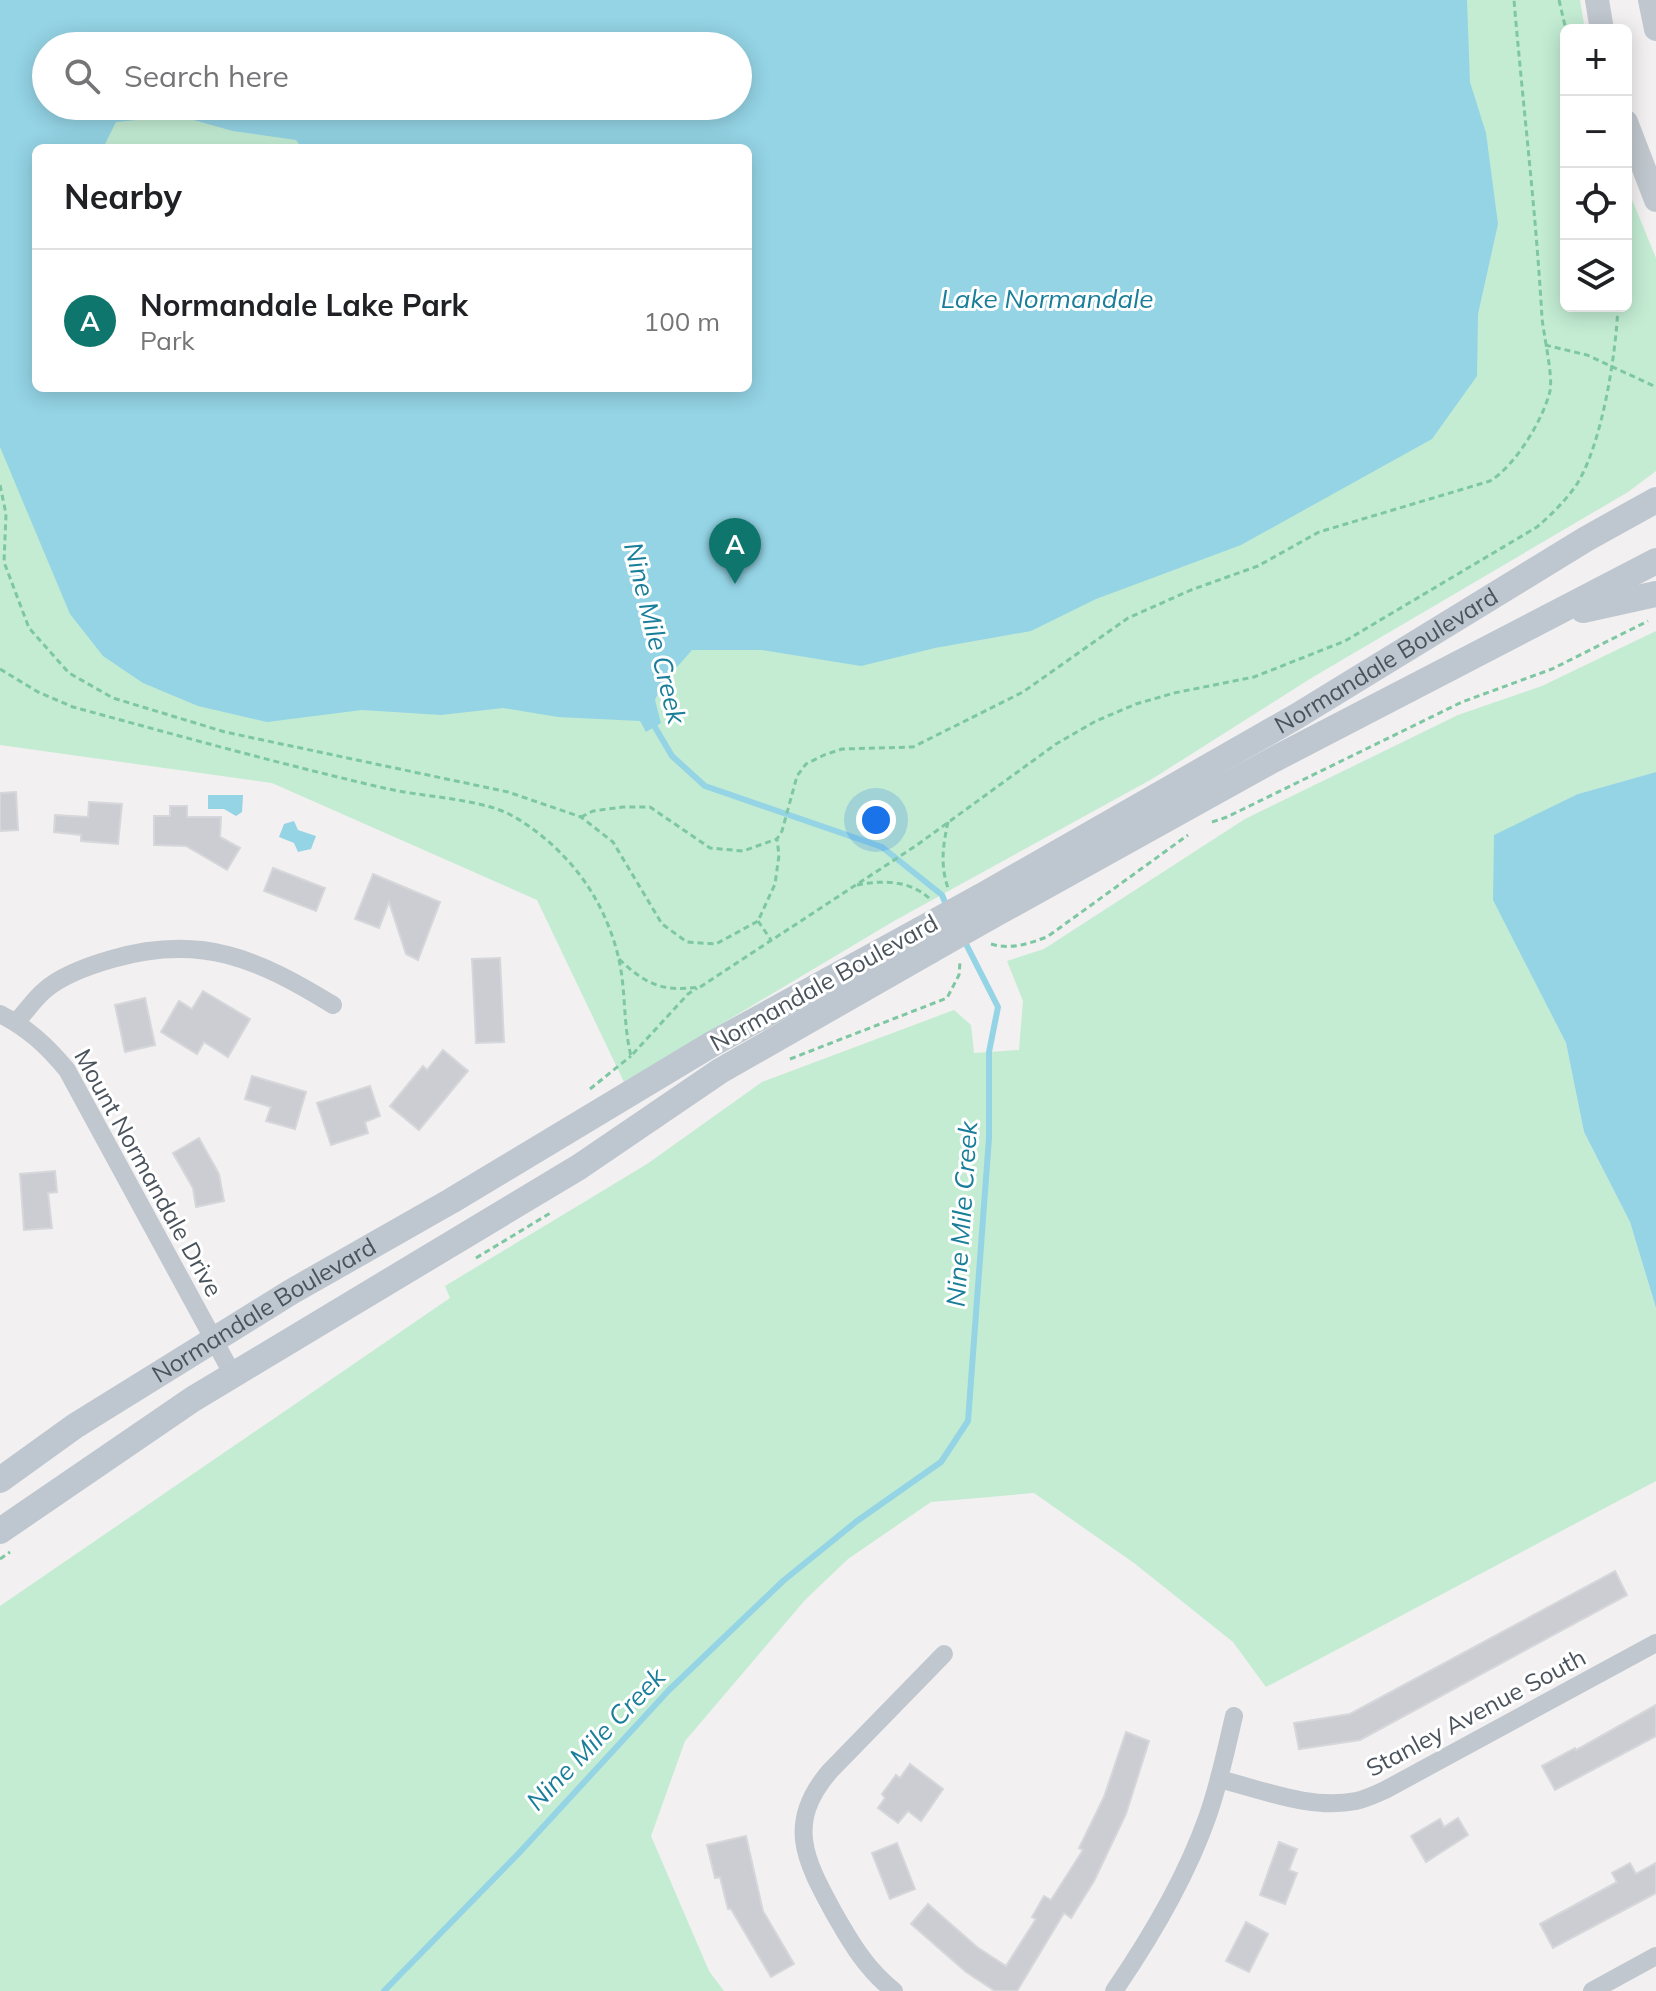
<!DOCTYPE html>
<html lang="en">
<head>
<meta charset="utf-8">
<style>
	body { margin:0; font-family:Mulish,sans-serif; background:#f6f6f6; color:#202124 }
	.controls { position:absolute; right:24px; top:24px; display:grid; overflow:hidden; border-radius:12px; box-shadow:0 4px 20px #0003 }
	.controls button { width:72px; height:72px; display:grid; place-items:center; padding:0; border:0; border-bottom:2px solid #e0e0e0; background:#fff; color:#202124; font:40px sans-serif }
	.you { position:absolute; left:876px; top:820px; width:28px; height:28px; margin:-20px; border:6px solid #fff; border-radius:50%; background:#1a73e8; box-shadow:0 0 0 12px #1a73e833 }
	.badge { display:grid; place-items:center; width:52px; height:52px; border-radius:50%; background:#0f766e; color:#fff; font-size:26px; font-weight:700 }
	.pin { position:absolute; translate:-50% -66px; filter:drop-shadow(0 2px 4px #0008) }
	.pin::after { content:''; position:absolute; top:42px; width:28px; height:24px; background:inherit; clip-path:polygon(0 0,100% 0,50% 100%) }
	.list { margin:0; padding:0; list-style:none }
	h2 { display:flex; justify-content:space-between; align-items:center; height:104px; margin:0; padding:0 32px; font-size:34px }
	h2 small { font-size:26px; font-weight:400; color:#757577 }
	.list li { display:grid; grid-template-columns:52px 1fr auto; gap:24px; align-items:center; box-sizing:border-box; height:144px; padding:0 32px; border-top:2px solid #e0e0e0 }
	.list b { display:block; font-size:30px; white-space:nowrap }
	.list p { margin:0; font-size:26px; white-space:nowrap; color:#757577 }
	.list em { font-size:26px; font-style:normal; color:#757577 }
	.icon { flex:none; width:44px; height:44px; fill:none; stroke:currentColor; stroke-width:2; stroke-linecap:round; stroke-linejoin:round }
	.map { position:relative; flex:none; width:1656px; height:1991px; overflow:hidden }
	.search { position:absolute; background:#fff; box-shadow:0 4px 20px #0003; left:32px; top:32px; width:720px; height:88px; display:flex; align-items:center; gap:20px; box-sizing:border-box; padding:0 28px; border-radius:44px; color:#757577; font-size:30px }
	.panel { position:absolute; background:#fff; box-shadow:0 4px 20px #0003; left:32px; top:144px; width:720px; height:248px; border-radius:12px }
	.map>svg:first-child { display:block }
</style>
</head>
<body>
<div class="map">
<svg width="1656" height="1991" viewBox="0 0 1656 1991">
	<rect width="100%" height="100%" fill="#f2f0f0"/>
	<g fill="#c3ecd3" fill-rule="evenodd">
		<path d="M 0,0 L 1580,0 L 1585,30 L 1566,30 L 1566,306 L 1626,306 L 1626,185 L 1656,258 L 1656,471 L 1628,492 L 1313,677 L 1152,779 L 894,921 L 624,1082 L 537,900 L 272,783 L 0,745 ZM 46,46 L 738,46 L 738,106 L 46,106 ZM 36,148 L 748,148 L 748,388 L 36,388 Z"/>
		<polygon points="1656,631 1656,772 1578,794 1493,899 1566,1043 1584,1132 1630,1222 1656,1308 1656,1481 1266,1687 1233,1642 1134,1563 1034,1493 931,1502 848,1559 805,1600 685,1741 651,1836 709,1971 724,1991 0,1991 0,1606 450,1298 445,1286 647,1164 762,1082 954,1010 971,1025 974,1053 1019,1050 1023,1001 1007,961 1044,949 1245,819 1458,715 1542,686"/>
	</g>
	<g fill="#94d4e5" fill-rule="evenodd">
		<path d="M 0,0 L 1467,0 L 1470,82 L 1486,133 L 1498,224 L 1478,314 L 1477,376 L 1432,439 L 1241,545 L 1096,599 L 1031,631 L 935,648 L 861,666 L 762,650 L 692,650 L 663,683 L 655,700 L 661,723 L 646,732 L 640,721 L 558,717 L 503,708 L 441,715 L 362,710 L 267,722 L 198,706 L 143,683 L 103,656 L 70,614 L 0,447 ZM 738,46 L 738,106 L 46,106 L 46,46 ZM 179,116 L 233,131 L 296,140 L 302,148 L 748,148 L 748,388 L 36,388 L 36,148 L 103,148 L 116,122 Z"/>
		<polygon points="1656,772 1656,1308 1630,1222 1584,1132 1566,1043 1493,900 1494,835 1578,794"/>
		<polygon points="208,795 243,795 242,812 236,816 224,809 208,809"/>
		<polygon points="294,821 298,830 316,836 311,849 298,852 294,843 279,837 284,824"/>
	</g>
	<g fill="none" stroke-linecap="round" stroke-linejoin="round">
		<g stroke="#94d4e5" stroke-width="6">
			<polyline points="652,722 672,756 705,786 882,847 942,895 947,907"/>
			<polyline points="384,1991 519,1853 669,1690 783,1581 857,1521 941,1462 968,1421 989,1138 989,1052 998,1007 963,938"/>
		</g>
	</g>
	<g fill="#cbcdd2" stroke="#d5d7db" stroke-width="2">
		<polygon points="16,792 18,830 0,831 0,793"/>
		<polygon points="89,802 122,804 118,844 81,841 81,835 54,832 55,815 88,817"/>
		<polygon points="170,806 187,806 187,817 221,817 220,837 240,848 227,870 186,846 154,845 154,816 170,816"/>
		<polygon points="273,868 325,888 316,911 264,891"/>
		<polygon points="373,874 440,902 418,960 406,954 389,902 379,928 355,919"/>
		<polygon points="500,958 504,1042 476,1043 472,959"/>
		<polygon points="203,991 250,1019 228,1057 204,1042 197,1054 161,1032 179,1001 192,1009"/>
		<polygon points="145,998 155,1045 125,1052 115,1005"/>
		<polygon points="443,1050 468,1071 419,1130 390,1106 423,1066 427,1070"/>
		<polygon points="252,1076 306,1092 295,1129 266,1121 271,1107 245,1099"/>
		<polygon points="370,1086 380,1116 365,1122 368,1133 331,1145 317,1103"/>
		<polygon points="199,1138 219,1174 224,1201 196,1207 193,1188 173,1153"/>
		<polygon points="55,1171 57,1192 48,1193 52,1228 24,1230 20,1174"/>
		<polygon points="1615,1571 1627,1595 1360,1740 1299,1749 1294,1723 1350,1714"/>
		<polygon points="1656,1705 1656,1736 1555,1790 1542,1766 1575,1748 1576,1750"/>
		<polygon points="1126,1732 1149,1741 1126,1814 1094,1881 1071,1918 1064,1913 1017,1991 995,1991 966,1972 911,1924 928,1904 977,1947 1006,1966 1036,1919 1032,1917 1044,1896 1051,1900 1083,1850 1079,1848 1104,1797"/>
		<polygon points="910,1764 943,1789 921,1821 908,1811 898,1823 878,1808 885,1798 882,1794 896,1775 900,1778"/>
		<polygon points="1458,1818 1468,1835 1426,1862 1411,1836 1440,1819 1444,1827"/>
		<polygon points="746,1836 763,1911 794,1964 771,1977 731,1909 728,1909 720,1877 715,1878 707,1845"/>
		<polygon points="1279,1842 1297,1849 1289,1870 1297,1873 1285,1904 1260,1895"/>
		<polygon points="897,1843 915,1889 890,1899 872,1853"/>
		<polygon points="1630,1863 1636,1874 1656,1863 1656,1893 1553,1948 1540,1924 1617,1882 1612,1873"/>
		<polygon points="1246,1922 1268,1934 1249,1972 1226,1961"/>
	</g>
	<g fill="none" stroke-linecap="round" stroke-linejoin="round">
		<g stroke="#7ec7a3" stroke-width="3" stroke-dasharray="6 4" stroke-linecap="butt">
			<polyline points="1559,0 1566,30"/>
			<polyline points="1545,345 1587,355 1656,387"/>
			<path d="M 0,485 L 6,514 L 4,562 L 29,628 L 69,673 L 113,698 L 225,732 L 508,792 L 581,817 L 613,842 L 662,924 L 687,942 L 716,944 L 758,921 L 775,884 L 779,855 L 777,839 L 782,831 L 797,776 L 806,764 L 824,755 L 842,749 L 913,747 L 1023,692 L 1128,618 L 1191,590 L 1258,566 L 1319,532 L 1490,481 C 1515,466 1543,420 1550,391 C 1553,375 1544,337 1542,318 C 1536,212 1523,106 1514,0"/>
			<path d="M 0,669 L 38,692 L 73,707 C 176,735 280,764 384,788 C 421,797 476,798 509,814 C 543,832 576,864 595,898 C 605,915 615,940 619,960 C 626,991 623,1024 631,1056 L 688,994 L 697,988"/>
			<polyline points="581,817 593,811 623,807 650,807 710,848 743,851 777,839"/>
			<path d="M 948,822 C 943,845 940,865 948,888"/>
			<polyline points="1212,822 1227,817 1462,702 1552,669 1648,621"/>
			<path d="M 857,885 C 882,880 909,880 929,898"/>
			<polyline points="758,921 771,940"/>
			<path d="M 991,944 C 1011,950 1027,944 1047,937 L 1188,835"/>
			<path d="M 619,959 C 646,985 663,992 700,987 L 917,845 L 1056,744 L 1096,721 L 1136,704 L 1174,693 L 1254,677 L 1345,641 L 1537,527 C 1551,515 1564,502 1575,487 C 1602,447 1616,354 1618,306"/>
			<polyline points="790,1059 947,998 959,975 960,962"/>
			<polyline points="590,1089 631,1056"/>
			<polyline points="476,1258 552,1212"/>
			<polyline points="0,1559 10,1552"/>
		</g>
		<g stroke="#c0c7ce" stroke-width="18">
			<path d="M 0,1014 C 28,1028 47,1046 67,1070 L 233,1375"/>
			<path d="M 16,1022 C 26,1012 34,999 45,990 C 62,975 91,965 112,959 C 201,933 258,959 333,1005"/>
			<path d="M 1219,1779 C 1263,1790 1311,1810 1356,1801 C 1366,1799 1376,1794 1385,1790 L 1656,1643"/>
			<path d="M 894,1991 C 867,1970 851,1943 834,1913 C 805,1860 785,1823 830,1771 L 944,1654"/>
			<path d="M 1114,1991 C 1151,1937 1185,1880 1207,1818 C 1219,1785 1226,1750 1234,1716"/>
			<polyline points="1592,1991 1656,1956"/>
		</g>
		<g stroke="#c0c7ce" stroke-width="24">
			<polyline points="1597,0 1602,30"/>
			<polyline points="1650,0 1656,29"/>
			<polyline points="1626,122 1656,200"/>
		</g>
		<g stroke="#bec7d0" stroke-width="26">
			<polyline points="1583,610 1656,594"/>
			<path id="s1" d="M 980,897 L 1297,716 L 1586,539 L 1656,500"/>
			<polyline points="990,917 1271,761 1656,561"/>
			<path id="s2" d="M 0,1480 L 75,1426 L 291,1292 L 451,1201 L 712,1044 L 920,930"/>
			<polyline points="0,1531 193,1399 579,1167 720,1071 930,951"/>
		</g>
		<g stroke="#bec7d0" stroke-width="26">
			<polyline points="920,930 980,897"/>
			<polyline points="930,951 990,917"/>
		</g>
	</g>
	<g text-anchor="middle" stroke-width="6" stroke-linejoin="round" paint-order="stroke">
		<g font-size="24" fill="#4a535c" stroke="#fff">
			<text dy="8" stroke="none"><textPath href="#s1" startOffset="470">Normandale Boulevard</textPath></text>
			<text transform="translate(824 983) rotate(-29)" y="8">Normandale Boulevard</text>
			<text transform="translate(148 1173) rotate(61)" y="8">Mount Normandale Drive</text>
			<text dy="8" stroke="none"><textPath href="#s2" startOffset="314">Normandale Boulevard</textPath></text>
			<text transform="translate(1476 1713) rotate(-28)" y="8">Stanley Avenue South</text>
		</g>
		<g font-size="26" font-style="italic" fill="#197e99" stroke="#fff">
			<text x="1047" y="308">Lake Normandale</text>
			<text transform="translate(655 633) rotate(76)" y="9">Nine Mile Creek</text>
			<text transform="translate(962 1214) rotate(-86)" y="9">Nine Mile Creek</text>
			<text transform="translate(596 1739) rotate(-46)" y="9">Nine Mile Creek</text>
		</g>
	</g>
</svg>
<div class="controls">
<button>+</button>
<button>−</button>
<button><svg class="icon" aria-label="locate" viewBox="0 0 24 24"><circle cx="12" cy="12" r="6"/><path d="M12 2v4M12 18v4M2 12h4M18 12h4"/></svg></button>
<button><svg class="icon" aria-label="layers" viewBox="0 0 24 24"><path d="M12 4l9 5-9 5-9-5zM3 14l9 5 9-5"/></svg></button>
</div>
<div class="you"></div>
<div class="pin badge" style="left:735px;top:584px">A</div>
<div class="search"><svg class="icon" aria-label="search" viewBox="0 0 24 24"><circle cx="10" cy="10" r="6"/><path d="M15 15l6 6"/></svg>Search here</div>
<section class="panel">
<h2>Nearby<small></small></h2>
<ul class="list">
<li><span class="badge">A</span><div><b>Normandale Lake Park</b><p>Park</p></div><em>100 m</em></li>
</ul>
</section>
</div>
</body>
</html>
